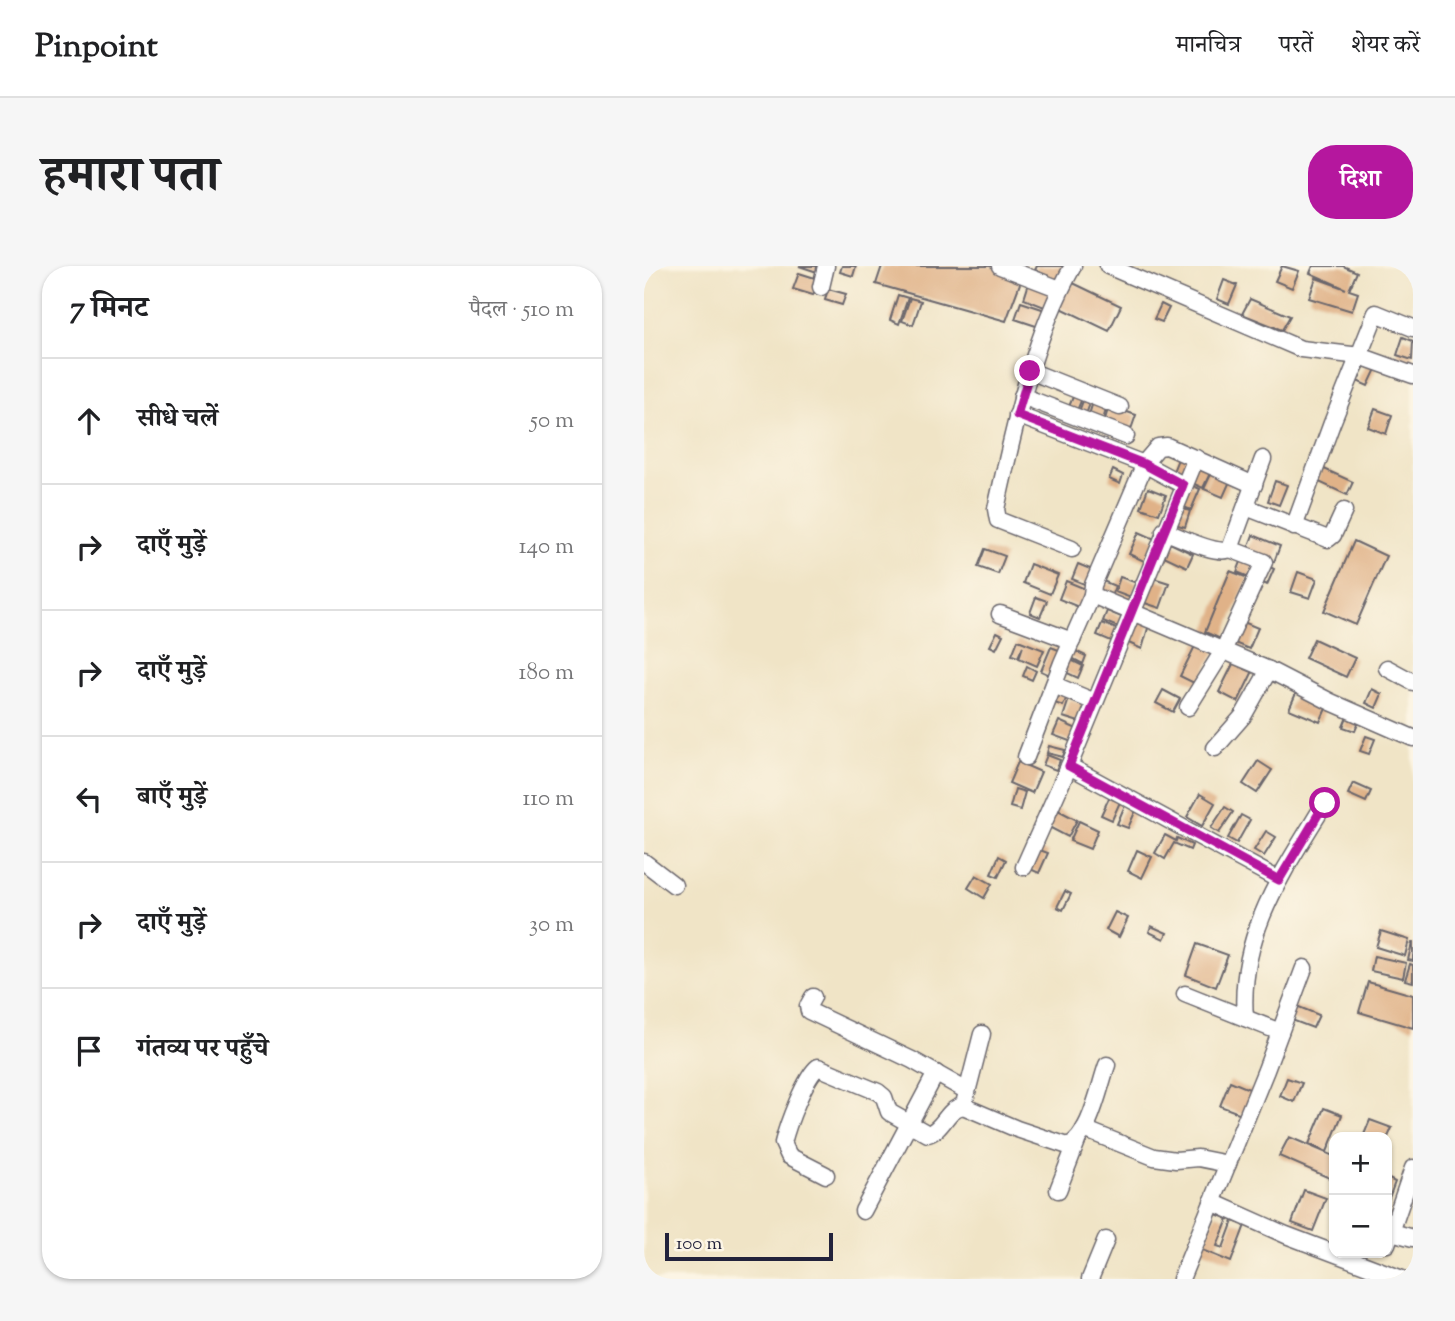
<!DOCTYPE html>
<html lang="hi">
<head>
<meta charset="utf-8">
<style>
	body { margin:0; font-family:"Sorts Mill Goudy","Noto Serif Devanagari",serif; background:#f6f6f6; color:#202124 }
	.controls { position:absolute; right:21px; bottom:21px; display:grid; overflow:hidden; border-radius:14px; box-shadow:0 2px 5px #0004 }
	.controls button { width:63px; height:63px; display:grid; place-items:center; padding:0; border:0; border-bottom:2px solid #e0e0e0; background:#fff; color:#202124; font:35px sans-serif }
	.scale { position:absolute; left:21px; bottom:18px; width:168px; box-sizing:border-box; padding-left:7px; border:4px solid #22223b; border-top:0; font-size:19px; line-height:24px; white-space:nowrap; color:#22223b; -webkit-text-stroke:5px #fcf5e5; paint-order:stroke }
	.stop { position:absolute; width:21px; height:21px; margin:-16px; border:5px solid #b5179e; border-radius:50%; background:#fff }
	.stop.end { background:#b5179e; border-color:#fff; box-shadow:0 2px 7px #0008 }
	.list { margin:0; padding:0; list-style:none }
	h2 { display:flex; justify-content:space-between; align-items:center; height:91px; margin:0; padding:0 28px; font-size:30px }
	h2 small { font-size:23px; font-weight:400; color:#757577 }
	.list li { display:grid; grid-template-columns:46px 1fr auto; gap:21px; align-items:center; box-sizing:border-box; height:126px; padding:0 28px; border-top:2px solid #e0e0e0 }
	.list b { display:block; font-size:26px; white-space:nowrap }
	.list em { font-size:23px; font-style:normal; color:#757577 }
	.icon { flex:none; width:38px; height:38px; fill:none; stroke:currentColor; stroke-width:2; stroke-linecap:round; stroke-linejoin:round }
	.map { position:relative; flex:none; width:769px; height:1013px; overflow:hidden; border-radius:28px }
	header { display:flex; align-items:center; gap:42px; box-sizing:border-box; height:98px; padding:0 35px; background:#fff; border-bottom:2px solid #e0e0e0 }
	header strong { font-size:33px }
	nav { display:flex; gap:38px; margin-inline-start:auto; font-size:24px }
	.intro { display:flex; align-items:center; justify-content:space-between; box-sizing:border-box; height:168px; padding:0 42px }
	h1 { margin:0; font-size:49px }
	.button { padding:18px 32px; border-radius:28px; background:#b5179e; color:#fff; font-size:24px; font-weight:700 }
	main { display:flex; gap:42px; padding:0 42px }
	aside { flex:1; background:#fff; border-radius:28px; box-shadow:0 2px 5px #0004 }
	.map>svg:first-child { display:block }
</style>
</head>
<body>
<header>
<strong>Pinpoint</strong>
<nav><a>मानचित्र</a><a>परतें</a><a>शेयर करें</a></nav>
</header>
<div class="intro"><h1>हमारा पता</h1><a class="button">दिशा</a></div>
<main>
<aside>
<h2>7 मिनट<small>पैदल · 510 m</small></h2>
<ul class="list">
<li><svg class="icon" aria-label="ahead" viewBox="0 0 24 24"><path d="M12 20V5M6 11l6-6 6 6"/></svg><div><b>सीधे चलें</b></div><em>50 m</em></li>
<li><svg class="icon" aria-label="right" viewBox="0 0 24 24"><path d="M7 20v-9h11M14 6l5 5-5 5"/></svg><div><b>दाएँ मुड़ें</b></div><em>140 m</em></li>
<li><svg class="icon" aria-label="right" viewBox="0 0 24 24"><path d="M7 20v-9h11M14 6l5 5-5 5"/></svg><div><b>दाएँ मुड़ें</b></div><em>180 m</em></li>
<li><svg class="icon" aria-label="left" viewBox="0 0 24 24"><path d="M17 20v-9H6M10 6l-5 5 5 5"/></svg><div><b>बाएँ मुड़ें</b></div><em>110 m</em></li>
<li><svg class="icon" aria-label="right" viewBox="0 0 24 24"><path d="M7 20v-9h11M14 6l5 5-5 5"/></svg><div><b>दाएँ मुड़ें</b></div><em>30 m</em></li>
<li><svg class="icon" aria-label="arrive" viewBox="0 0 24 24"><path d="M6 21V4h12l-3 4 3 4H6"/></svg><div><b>गंतव्य पर पहुँचे</b></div></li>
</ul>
</aside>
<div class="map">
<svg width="769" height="1013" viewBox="0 0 769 1013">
	<rect width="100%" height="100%" fill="#fcf5e5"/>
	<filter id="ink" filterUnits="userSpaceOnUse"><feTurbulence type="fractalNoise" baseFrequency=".0143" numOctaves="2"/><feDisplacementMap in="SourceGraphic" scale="14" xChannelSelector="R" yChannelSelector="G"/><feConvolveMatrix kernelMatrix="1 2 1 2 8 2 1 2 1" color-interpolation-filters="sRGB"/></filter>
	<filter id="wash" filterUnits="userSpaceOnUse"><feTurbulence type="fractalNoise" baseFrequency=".00686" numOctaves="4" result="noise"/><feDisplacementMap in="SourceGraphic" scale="28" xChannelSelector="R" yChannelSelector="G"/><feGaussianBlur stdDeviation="1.57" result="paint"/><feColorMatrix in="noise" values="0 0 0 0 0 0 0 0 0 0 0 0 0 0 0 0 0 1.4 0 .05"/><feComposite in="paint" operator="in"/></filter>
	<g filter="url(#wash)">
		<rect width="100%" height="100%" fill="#f0e4c6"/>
		<g id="blocks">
			<g fill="#e0b288">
				<polygon points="155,0 178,0 176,7"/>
				<polygon points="198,0 212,0 209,10 196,6"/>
				<polygon points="238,0 347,0 378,12 362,55 232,18"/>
				<polygon points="393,0 421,0 414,15 391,4"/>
				<polygon points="638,0 655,5 648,22 631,15"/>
				<polygon points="669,0 699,0 713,6 705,24 714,27 708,45 665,32 672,12 702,23 666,7"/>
				<polygon points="155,7 174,13 169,29 149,23"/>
				<polygon points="386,14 409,22 403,42 380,33"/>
				<polygon points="580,14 593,19 585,38 573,33"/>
				<polygon points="427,16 477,40 465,65 415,41"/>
				<polygon points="184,23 202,28 198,39 181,34"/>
				<polygon points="254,29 264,32 255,58 246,54"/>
				<polygon points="266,32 277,35 269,59 258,55"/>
				<polygon points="606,33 646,50 638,64 598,48"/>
				<polygon points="377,36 404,45 398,62 371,53"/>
				<polygon points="517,38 525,42 518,56 510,53"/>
				<polygon points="759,71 769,75 768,94 753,89"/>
				<polygon points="722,98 732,103 724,120 713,115"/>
				<polygon points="431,126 439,130 432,147 424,143"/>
				<polygon points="441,130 448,132 441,151 434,148"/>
				<polygon points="450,133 464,137 458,157 444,152"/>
				<polygon points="465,140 492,149 485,169 459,160"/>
				<polygon points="731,143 748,149 742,168 724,161"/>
				<polygon points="536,188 545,192 537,212 528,208"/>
				<polygon points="552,192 568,203 559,222 544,215"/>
				<polygon points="678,202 709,216 703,229 673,215"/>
				<polygon points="469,204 479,209 476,218 465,213"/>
				<polygon points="569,204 587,213 579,231 560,223"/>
				<polygon points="631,215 643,219 635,239 624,235"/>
				<polygon points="543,217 556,223 547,244 533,238"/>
				<polygon points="504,222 522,229 515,248 497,242"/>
				<polygon points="533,241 546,245 541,261 527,257"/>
				<polygon points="495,266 513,274 502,296 485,288"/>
				<polygon points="609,269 636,280 630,296 603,285"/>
				<polygon points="710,275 742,290 712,359 680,345"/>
				<polygon points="526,277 549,288 543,301 520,290"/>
				<polygon points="341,283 361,290 354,308 334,301"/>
				<polygon points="599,291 611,296 605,311 593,306"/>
				<polygon points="386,298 414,309 406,328 379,317"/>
				<polygon points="434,298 451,305 445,320 428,313"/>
				<polygon points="624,300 630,303 623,319 617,316"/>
				<polygon points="586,305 604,312 579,374 561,366"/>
				<polygon points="654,306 673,313 666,332 647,326"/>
				<polygon points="503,310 525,317 516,342 495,335"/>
				<polygon points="476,311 493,317 487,332 471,326"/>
				<polygon points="454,313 471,320 466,333 449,326"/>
				<polygon points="422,315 444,324 437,342 415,333"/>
				<polygon points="392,331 403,335 396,351 386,347"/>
				<polygon points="463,345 480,352 476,362 459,355"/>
				<polygon points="490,348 506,355 498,383 478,374"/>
				<polygon points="597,355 614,362 605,383 588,376"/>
				<polygon points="458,357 477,365 472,377 453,369"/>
				<polygon points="353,366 359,369 352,383 346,380"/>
				<polygon points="670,373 711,392 702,411 661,392"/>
				<polygon points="374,374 400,384 393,400 375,392 379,380 374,391 368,389"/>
				<polygon points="553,376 571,385 554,419 536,410"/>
				<polygon points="407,381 420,386 410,411 397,405"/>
				<polygon points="425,382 442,390 439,398 422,389"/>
				<polygon points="423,392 439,400 434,412 417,404"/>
				<polygon points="590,396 609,405 594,436 575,426"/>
				<polygon points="383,400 392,405 388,414 379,410"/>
				<polygon points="728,423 738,428 732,442 722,437"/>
				<polygon points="519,424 536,433 529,446 512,437"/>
				<polygon points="653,425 684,438 676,456 645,443"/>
				<polygon points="412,426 423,431 419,440 408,436"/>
				<polygon points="425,433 444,439 438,457 419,451"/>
				<polygon points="705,446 717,451 711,465 699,461"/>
				<polygon points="415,455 433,463 428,476 409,469"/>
				<polygon points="722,470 731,473 725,488 716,485"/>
				<polygon points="405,480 421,484 419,491 403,487"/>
				<polygon points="403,489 416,494 412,504 399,499"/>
				<polygon points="614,495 628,504 613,527 599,518"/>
				<polygon points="374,496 397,506 388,527 365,517"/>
				<polygon points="709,517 727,525 722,536 704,528"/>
				<polygon points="371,523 381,526 376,544 366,541"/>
				<polygon points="556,528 571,537 558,560 543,551"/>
				<polygon points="465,532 476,536 468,554 457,549"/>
				<polygon points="481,539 492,544 484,562 473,558"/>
				<polygon points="581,541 589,546 575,567 567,562"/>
				<polygon points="412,543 433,554 424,571 403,560"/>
				<polygon points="597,549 606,554 593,577 584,572"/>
				<polygon points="435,555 454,564 446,583 426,575"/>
				<polygon points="622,565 632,571 620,590 610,584"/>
				<polygon points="521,569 532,575 533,572 548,579 546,584 530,577 521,593 511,587"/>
				<polygon points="393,583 404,587 395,607 384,602"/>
				<polygon points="493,584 508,591 498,612 484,605"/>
				<polygon points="355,590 362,594 354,611 347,608"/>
				<polygon points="332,609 348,618 340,632 324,622"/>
				<polygon points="421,625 427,628 419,644 413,641"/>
				<polygon points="471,646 484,652 475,671 462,664"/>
				<polygon points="507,660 523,667 520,673 505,666"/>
				<polygon points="737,665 765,674 761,690 732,681"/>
				<polygon points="768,677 769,677 769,695 764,694"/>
				<polygon points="553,678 584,689 572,721 542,709"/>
				<polygon points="730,690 762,697 759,712 727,705"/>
				<polygon points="766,698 769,699 769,716 761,714"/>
				<polygon points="724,716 769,729 769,762 715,746"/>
				<polygon points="650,739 675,749 669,762 645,753"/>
				<polygon points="643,812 658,817 650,836 636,830"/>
				<polygon points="586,815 610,825 600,849 576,840"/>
				<polygon points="680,842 698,849 683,886 665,878"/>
				<polygon points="726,854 748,862 744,871 719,871"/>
				<polygon points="645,871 690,890 690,914 635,890"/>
				<polygon points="743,912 751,916 743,937"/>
				<polygon points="660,924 682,932 669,965 648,957"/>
				<polygon points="572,948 584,953 573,980 579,982 589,955 601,959 587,996 558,984"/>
			</g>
		</g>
	</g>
	<g filter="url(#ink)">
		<use href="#blocks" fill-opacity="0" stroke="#6a666c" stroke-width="2"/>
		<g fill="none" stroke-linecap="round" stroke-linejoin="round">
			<defs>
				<g id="minor">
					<polyline points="356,0 416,23"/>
					<polyline points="464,0 657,83 716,90 769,109"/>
					<polyline points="177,21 182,0"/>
					<polyline points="386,105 476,141"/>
					<polyline points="378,130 482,170"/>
					<polyline points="373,149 500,198 539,219"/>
					<polyline points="610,219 523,180 514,181 502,195 449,319 448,329 625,404 687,436 769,472"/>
					<polyline points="602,241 684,273 689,269 700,245"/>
					<polyline points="650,261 688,157 732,47 769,62"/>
					<path d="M 520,265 C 536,271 573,290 586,283 L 619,193"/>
					<path d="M 428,283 L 354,254 L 352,243 C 370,163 388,73 429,0"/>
					<polyline points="356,348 428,375"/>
					<polyline points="743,402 769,416"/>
					<polyline points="410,419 451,436"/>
					<polyline points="544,441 579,385 620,296 586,283"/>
					<polyline points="571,482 599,450 625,404"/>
					<polyline points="382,491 418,397 448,329"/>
					<polyline points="425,500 635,614"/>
					<polyline points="0,596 30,619"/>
					<polyline points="380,601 425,500 552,192"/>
					<polyline points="541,728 636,766"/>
					<polyline points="169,731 164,740 165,745 268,794 323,825"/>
					<path d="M 601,752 C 594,668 640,605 681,537"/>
					<polyline points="321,834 338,768"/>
					<polyline points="440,863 510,891 532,894 554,892 584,898"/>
					<path d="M 182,909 L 145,890 L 139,877 C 143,860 161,811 174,801 L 234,826 L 240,831 L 245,846 L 284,868 C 300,863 302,843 319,840 L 373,863 L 424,880 C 446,871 455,821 463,799"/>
					<polyline points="414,924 433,875"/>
					<polyline points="568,936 642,969 758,1013"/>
					<polyline points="219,945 292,807"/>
					<polyline points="748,966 769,972"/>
					<polyline points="743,978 769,902"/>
					<polyline points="446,1013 462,974"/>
					<polyline points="537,1013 622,804 660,702"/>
				</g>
			</defs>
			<use href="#minor" stroke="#6a666c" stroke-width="19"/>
			<use href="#minor" stroke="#fff" stroke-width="16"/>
		</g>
	</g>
	<g fill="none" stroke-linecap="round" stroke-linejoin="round" filter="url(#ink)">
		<polyline stroke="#b5179e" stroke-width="9" points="386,105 373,149 500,198 539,219 425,500 635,614 681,537"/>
	</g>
</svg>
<div class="controls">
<button>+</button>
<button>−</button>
</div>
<div class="scale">100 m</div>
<div class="stop" style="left:681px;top:537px"></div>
<div class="stop end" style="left:386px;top:105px"></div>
</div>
</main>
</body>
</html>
